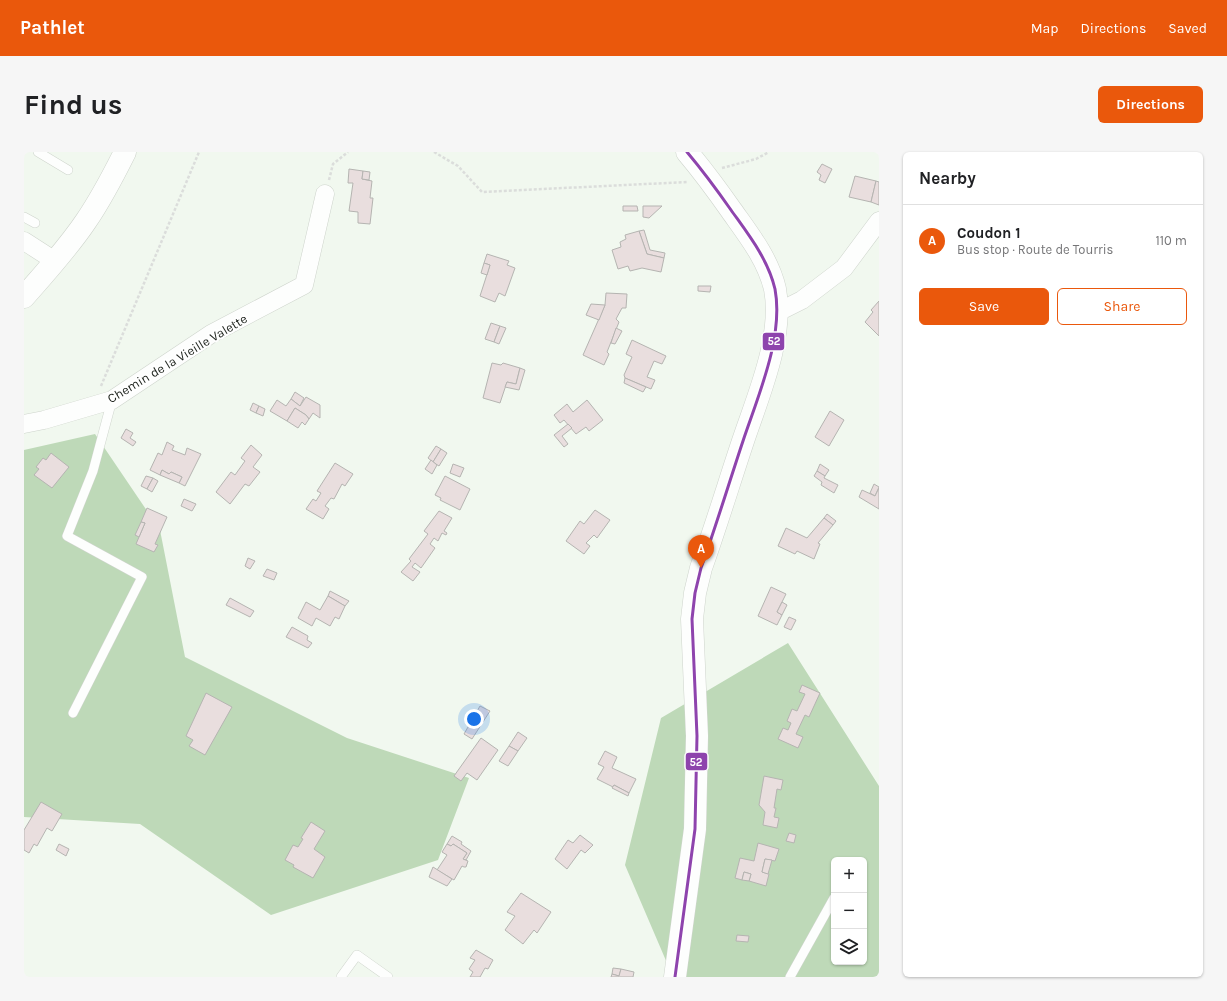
<!DOCTYPE html>
<html lang="en">
<head>
<meta charset="utf-8">
<style>
	body { margin:0; font-family:Karla,sans-serif; background:#f6f6f6; color:#202124 }
	.controls { position:absolute; right:12px; bottom:12px; display:grid; overflow:hidden; border-radius:6px; box-shadow:0 1px 3px #0004 }
	.controls button { width:36px; height:36px; display:grid; place-items:center; padding:0; border:0; border-bottom:1px solid #e0e0e0; background:#fff; color:#202124; font:20px sans-serif }
	.you { position:absolute; left:450px; top:567px; width:14px; height:14px; margin:-10px; border:3px solid #fff; border-radius:50%; background:#1a73e8; box-shadow:0 0 0 6px #1a73e833 }
	.badge { display:grid; place-items:center; width:26px; height:26px; border-radius:50%; background:#ea580c; color:#fff; font-size:13px; font-weight:700 }
	.pin { position:absolute; translate:-50% -33px; filter:drop-shadow(0 1px 2px #0008) }
	.pin::after { content:''; position:absolute; top:21px; width:14px; height:12px; background:inherit; clip-path:polygon(0 0,100% 0,50% 100%) }
	.list { margin:0; padding:0; list-style:none }
	h2 { display:flex; justify-content:space-between; align-items:center; height:52px; margin:0; padding:0 16px; font-size:17px }
	h2 small { font-size:13px; font-weight:400; color:#757577 }
	.list li { display:grid; grid-template-columns:26px 1fr auto; gap:12px; align-items:center; box-sizing:border-box; height:72px; padding:0 16px; border-top:1px solid #e0e0e0 }
	.list b { display:block; font-size:15px; white-space:nowrap }
	.list p { margin:0; font-size:13px; white-space:nowrap; color:#757577 }
	.list em { font-size:13px; font-style:normal; color:#757577 }
	.actions { display:flex; gap:8px; padding:12px 16px }
	.actions a { flex:1; padding:9px 0; border:1px solid #ea580c; border-radius:6px; text-align:center; font-size:14px; color:#ea580c }
	.actions .main { background:#ea580c; color:#fff }
	.icon { flex:none; width:22px; height:22px; fill:none; stroke:currentColor; stroke-width:2; stroke-linecap:round; stroke-linejoin:round }
	.map { position:relative; flex:none; width:855px; height:825px; overflow:hidden; border-radius:6px }
	header { display:flex; align-items:center; gap:24px; box-sizing:border-box; height:56px; padding:0 20px; background:#ea580c; color:#fff }
	header strong { font-size:19px }
	nav { display:flex; gap:22px; margin-inline-start:auto; font-size:14px }
	.intro { display:flex; align-items:center; justify-content:space-between; box-sizing:border-box; height:96px; padding:0 24px }
	h1 { margin:0; font-size:28px }
	.button { padding:10px 18px; border-radius:6px; background:#ea580c; color:#fff; font-size:14px; font-weight:700 }
	main { display:flex; gap:24px; padding:0 24px }
	aside { flex:1; background:#fff; border-radius:6px; box-shadow:0 1px 3px #0004 }
	.map>svg:first-child { display:block }
</style>
</head>
<body>
<header>
<strong>Pathlet</strong>
<nav><a>Map</a><a>Directions</a><a>Saved</a></nav>
</header>
<div class="intro"><h1>Find us</h1><a class="button">Directions</a></div>
<main>
<div class="map">
<svg width="855" height="825" viewBox="0 0 855 825">
	<rect width="100%" height="100%" fill="#f1f8ef"/>
	<g fill="#bed9b8" fill-rule="evenodd">
		<polygon points="71,282 136,378 161,505 323,586 445,626 414,708 247,763 116,672 0,665 0,298"/>
		<path d="M 764,491 L 855,634 L 855,825 L 649,825 L 601,713 L 637,566 ZM 810,708 L 840,708 L 840,810 L 810,810 Z"/>
	</g>
	<g fill="#e9dede" stroke="#b5b4b1">
		<polygon points="798,12 808,17 801,31 795,28 797,23 793,20"/>
		<polygon points="325,17 339,19 338,27 348,29 346,46 349,46 346,72 334,71 334,60 325,59 329,31 324,31"/>
		<polygon points="339,19 346,20 345,28 338,27"/>
		<polygon points="831,24 852,29 847,50 825,45"/>
		<polygon points="852,29 855,30 855,53 847,50"/>
		<polygon points="599,54 613,54 614,59 599,59"/>
		<polygon points="619,54 638,54 625,66 619,65"/>
		<polygon points="620,78 626,98 641,101 640,106 623,102 615,79"/>
		<polygon points="615,79 623,102 640,106 637,120 618,116 606,119 604,114 594,117 588,98 597,95 596,90 602,87 601,83"/>
		<polygon points="463,102 485,109 483,113 491,116 481,144 475,141 471,150 456,144 466,113 460,111"/>
		<polygon points="460,111 466,113 463,123 457,121"/>
		<polygon points="674,134 687,134 686,140 674,139"/>
		<polygon points="582,141 603,142 602,156 598,156 592,167 595,170 583,200 585,202 580,213 559,203 581,153"/>
		<polygon points="855,149 855,184 841,170 849,160 847,158"/>
		<polygon points="567,152 581,153 575,168 562,163"/>
		<polygon points="467,171 476,174 470,190 461,187"/>
		<polygon points="476,174 482,176 475,192 470,190"/>
		<polygon points="592,176 598,179 591,192 587,191"/>
		<polygon points="608,188 642,204 638,212 630,209 623,225 631,228 627,237 601,226 600,223 608,205 602,202"/>
		<polygon points="468,211 477,213 479,211 496,216 492,232 483,230 476,251 459,246"/>
		<polygon points="496,216 501,218 495,238 481,235 483,230 492,232"/>
		<polygon points="601,226 622,235 619,240 600,231"/>
		<polygon points="271,240 280,246 276,254 267,247"/>
		<polygon points="282,245 296,253 296,266 289,261 285,267 282,263 271,256 263,269 246,259 253,248 262,254 267,247 276,254"/>
		<polygon points="563,248 579,268 565,279 562,275 552,282 540,268 536,271 530,263 543,252 549,260"/>
		<polygon points="229,251 235,254 232,261 226,258"/>
		<polygon points="235,254 241,257 239,264 232,261"/>
		<polygon points="271,256 282,263 285,267 281,273 278,270 274,276 263,269"/>
		<polygon points="806,259 820,268 805,294 791,285"/>
		<polygon points="544,272 548,276 538,284 544,292 540,295 530,283"/>
		<polygon points="102,277 109,281 106,286 112,290 109,294 97,286"/>
		<polygon points="143,290 150,294 148,298 161,303 163,296 177,302 161,334 155,331 158,325 147,320 145,322 138,318 136,323 126,318 134,301 138,303"/>
		<polygon points="227,293 238,303 229,315 236,320 225,334 221,332 206,352 192,340 207,320 211,323 221,309 217,306"/>
		<polygon points="412,294 417,297 409,310 404,306"/>
		<polygon points="417,297 423,301 415,314 409,310"/>
		<polygon points="27,301 45,315 28,336 10,323 15,317 12,315 19,306 22,308"/>
		<polygon points="407,308 413,313 408,322 401,317"/>
		<polygon points="311,311 329,322 321,334 318,332 310,347 307,346 301,354 305,357 299,367 282,357 289,347 292,349 297,341 293,339"/>
		<polygon points="429,312 440,316 436,325 426,321"/>
		<polygon points="796,312 805,318 801,324 793,319"/>
		<polygon points="138,318 145,322 147,320 158,325 155,331 136,323"/>
		<polygon points="793,319 801,324 800,326 814,333 810,341 797,333 798,330 790,324"/>
		<polygon points="122,324 129,326 123,337 117,334"/>
		<polygon points="421,324 446,337 436,358 416,348 417,346 411,343"/>
		<polygon points="129,326 134,329 128,340 123,337"/>
		<polygon points="850,332 855,335 851,344 846,341"/>
		<polygon points="855,336 855,357 835,345 838,338 851,344"/>
		<polygon points="160,347 172,352 168,359 157,354"/>
		<polygon points="123,356 143,365 131,392 134,393 130,400 112,392 121,371 117,370"/>
		<polygon points="571,358 586,368 573,386 570,383 562,391 566,394 560,402 542,389 556,369 560,372"/>
		<polygon points="415,359 428,366 420,379 423,381 422,383 418,381 414,389 410,386 406,392 411,396 397,416 391,411 388,415 396,420 389,429 377,420 387,409 385,407 404,382 400,379"/>
		<polygon points="803,362 812,369 809,373 800,366"/>
		<polygon points="800,366 809,373 794,391 796,392 790,407 773,399 771,402 754,394 762,376 783,386"/>
		<polygon points="117,370 121,371 115,385 111,383"/>
		<polygon points="224,406 231,409 226,417 221,414"/>
		<polygon points="243,417 253,421 250,428 239,424"/>
		<polygon points="747,435 762,442 753,460 758,463 753,473 734,464"/>
		<polygon points="306,439 325,449 321,454 304,444"/>
		<polygon points="304,444 321,454 315,467 311,465 306,474 292,466 288,474 274,466 282,450 296,458"/>
		<polygon points="206,446 230,459 226,465 202,453"/>
		<polygon points="758,450 763,453 758,463 753,460"/>
		<polygon points="765,465 772,468 767,478 760,475"/>
		<polygon points="268,475 284,484 283,488 288,491 284,496 262,485"/>
		<polygon points="778,533 796,541 785,565 781,563 772,582 779,585 774,596 754,587 759,576 764,578 767,571 763,569 768,557 773,559 781,542 775,540"/>
		<polygon points="182,541 208,555 181,603 165,594 169,588 162,584"/>
		<polygon points="456,554 466,559 448,587 440,582"/>
		<polygon points="494,580 503,586 494,599 485,594"/>
		<polygon points="457,586 474,598 453,628 443,621 437,629 430,624"/>
		<polygon points="485,594 494,599 484,614 475,609"/>
		<polygon points="581,599 593,605 588,616 612,627 605,641 590,633 589,635 573,627 580,615 574,612"/>
		<polygon points="740,624 759,628 757,638 753,637 750,656 752,656 750,665 755,666 753,676 739,673 741,660 735,653"/>
		<polygon points="590,633 605,641 604,644 588,636"/>
		<polygon points="17,650 38,662 28,679 23,676 13,694 10,692 5,701 0,698 0,678"/>
		<polygon points="287,670 301,679 290,697 301,705 289,726 269,715 270,713 261,708 269,693 274,695 279,687 277,686"/>
		<polygon points="765,681 772,683 770,691 762,689"/>
		<polygon points="556,683 569,693 561,701 557,698 543,717 531,707 544,688 549,691"/>
		<polygon points="428,684 438,690 437,692 447,699 442,708 439,707 443,701 429,692 427,694 423,692"/>
		<polygon points="734,691 755,697 751,709 741,707 738,720 745,722 742,734 725,729 727,722 720,720 718,728 711,726 716,706 730,709"/>
		<polygon points="35,692 45,697 42,704 32,698"/>
		<polygon points="423,692 427,694 429,692 443,701 439,707 444,709 442,715 440,715 438,714 430,728 413,718 423,703 418,700"/>
		<polygon points="741,707 748,708 744,722 738,720"/>
		<polygon points="409,715 428,727 423,734 405,725"/>
		<polygon points="720,720 727,722 725,729 718,728"/>
		<polygon points="497,741 527,760 513,781 510,778 499,792 481,778 491,764 483,760"/>
		<polygon points="713,783 725,784 724,790 712,789"/>
		<polygon points="452,798 469,808 464,817 461,816 456,825 446,825 449,820 445,817 451,808 446,806"/>
		<polygon points="589,816 597,817 595,824 588,822"/>
		<polygon points="597,817 610,820 609,825 587,825 588,822 595,824"/>
	</g>
	<g fill="none" stroke-linecap="round" stroke-linejoin="round">
		<defs>
			<g id="lane">
				<polyline points="14,0 44,18"/>
				<polyline points="0,65 11,71"/>
				<polyline points="49,561 118,425 43,384 69,319 88,248"/>
				<polyline points="317,825 333,803 364,825"/>
				<polyline points="766,825 810,746"/>
			</g>
			<g id="street">
				<polyline points="0,89 31,109"/>
				<polyline points="752,161 778,148 820,116 855,69"/>
				<polyline points="0,272 20,268 88,248 187,182 280,133 301,42"/>
			</g>
			<g id="secondary">
				<path d="M 0,145 C 21,121 44,96 62,69 C 77,47 89,24 101,0"/>
				<path d="M 651,825 L 671,677 L 673,584 L 668,467 L 671,441 L 677,416 C 692,374 705,331 719,289 C 734,244 760,185 751,137 C 744,107 724,82 707,58 C 693,38 679,19 663,0"/>
			</g>
		</defs>
		<use href="#lane" stroke="#ced4cc" stroke-width="10"/>
		<use href="#street" stroke="#ced4cc" stroke-width="19"/>
		<use href="#secondary" stroke="#ced4cc" stroke-width="23"/>
		<g stroke="#dbdddb" stroke-width="2.5" stroke-dasharray="3 2" stroke-linecap="butt">
			<polyline points="410,0 434,14 458,40 663,30"/>
			<polyline points="698,16 732,7 745,0"/>
			<polyline points="305,28 309,12 324,0"/>
			<polyline points="77,234 175,0"/>
		</g>
		<use href="#lane" stroke="#fdfefd" stroke-width="9"/>
		<use href="#street" stroke="#fdfefd" stroke-width="18"/>
		<use href="#secondary" stroke="#fdfefd" stroke-width="22"/>
		<defs>
			<path id="bus-1" d="M 651,825 L 671,677 L 673,584 L 668,467 L 671,441 L 677,416 C 692,374 705,331 719,289 C 734,244 760,185 751,137 C 744,107 724,82 707,58 C 693,38 679,19 663,0"/>
		</defs>
		<use href="#bus-1" stroke="#fff" stroke-width="6"/>
		<use href="#bus-1" stroke="#8e44ad" stroke-width="3"/>
	</g>
	<g text-anchor="middle" stroke-width="4" stroke-linejoin="round" paint-order="stroke">
		<g font-size="13" fill="#1f241e" stroke="#fff">
			<text transform="translate(153 206) rotate(-31)" y="5">Chemin de la Vieille Valette</text>
		</g>
	</g>
	<g stroke="#fff" stroke-width="1.5">
		<rect x="738" y="180" width="23" height="19" rx="4" fill="#8e44ad"/>
		<rect x="661" y="600" width="23" height="19" rx="4" fill="#8e44ad"/>
	</g>
	<g font-size="11" text-anchor="middle" font-weight="bold" fill="#fff">
		<text x="750" y="193">52</text>
		<text x="672" y="614">52</text>
	</g>
</svg>
<div class="controls">
<button>+</button>
<button>−</button>
<button><svg class="icon" aria-label="layers" viewBox="0 0 24 24"><path d="M12 4l9 5-9 5-9-5zM3 14l9 5 9-5"/></svg></button>
</div>
<div class="you"></div>
<div class="pin badge" style="left:677px;top:416px">A</div>
</div>
<aside>
<h2>Nearby<small></small></h2>
<ul class="list">
<li><span class="badge">A</span><div><b>Coudon 1</b><p>Bus stop · Route de Tourris</p></div><em>110 m</em></li>
</ul>
<div class="actions"><a class="main">Save</a><a>Share</a></div>
</aside>
</main>
</body>
</html>
